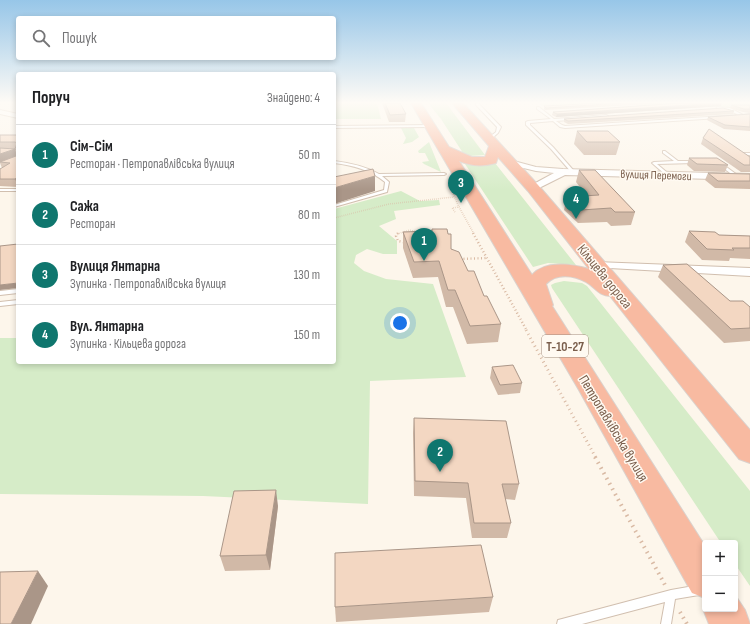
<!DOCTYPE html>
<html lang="uk">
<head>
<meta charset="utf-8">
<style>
	body { margin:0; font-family:"Sofia Sans Condensed",sans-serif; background:#f2f2f2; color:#202124 }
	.controls { position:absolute; right:12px; bottom:12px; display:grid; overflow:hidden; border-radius:4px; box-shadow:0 2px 6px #0003 }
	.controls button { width:36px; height:36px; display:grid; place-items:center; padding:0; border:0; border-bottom:1px solid #e0e0e0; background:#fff; color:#202124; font:20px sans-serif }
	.you { position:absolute; left:400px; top:323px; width:14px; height:14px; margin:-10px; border:3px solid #fff; border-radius:50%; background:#1a73e8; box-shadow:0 0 0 6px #1a73e833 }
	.badge { display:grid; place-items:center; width:26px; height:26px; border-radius:50%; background:#0f766e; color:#fff; font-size:13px; font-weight:700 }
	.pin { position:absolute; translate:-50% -33px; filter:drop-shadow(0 1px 2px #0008) }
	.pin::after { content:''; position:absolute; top:21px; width:14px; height:12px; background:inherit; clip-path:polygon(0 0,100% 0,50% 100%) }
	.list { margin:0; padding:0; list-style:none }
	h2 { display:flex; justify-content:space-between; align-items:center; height:52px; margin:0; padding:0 16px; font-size:17px }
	h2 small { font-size:13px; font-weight:400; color:#757577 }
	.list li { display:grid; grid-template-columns:26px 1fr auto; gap:12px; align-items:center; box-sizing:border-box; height:60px; padding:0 16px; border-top:1px solid #e0e0e0 }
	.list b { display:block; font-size:15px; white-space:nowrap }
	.list p { margin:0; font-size:13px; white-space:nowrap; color:#757577 }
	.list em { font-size:13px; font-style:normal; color:#757577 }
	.icon { flex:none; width:22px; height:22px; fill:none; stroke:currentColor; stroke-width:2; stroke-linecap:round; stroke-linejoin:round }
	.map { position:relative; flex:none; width:750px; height:624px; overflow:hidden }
	.search { position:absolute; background:#fff; box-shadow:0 2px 6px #0003; left:16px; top:16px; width:320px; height:44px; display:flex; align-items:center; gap:10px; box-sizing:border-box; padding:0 14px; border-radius:4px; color:#757577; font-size:15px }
	.panel { position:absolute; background:#fff; box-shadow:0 2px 6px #0003; left:16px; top:72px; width:320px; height:292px; border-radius:4px }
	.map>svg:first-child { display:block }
</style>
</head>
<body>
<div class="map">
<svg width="750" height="624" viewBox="0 0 750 624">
	<rect width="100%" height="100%" fill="#fdf6eb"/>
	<g fill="#d6ecc8">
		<polygon points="334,103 377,103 381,119 334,119"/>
		<polygon points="428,103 446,103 485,155 469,156 463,153 441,119"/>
		<polygon points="539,103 750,103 750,108 708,107 689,104 643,106 619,103 542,106"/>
		<polygon points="401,128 414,128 419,137 412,142 399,145 403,144 406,138"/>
		<polygon points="429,142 441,172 424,164 422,162 429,161 425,153 419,153 418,151"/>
		<polygon points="495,163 576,265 548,263 533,267 465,164 479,165"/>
		<polygon points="401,191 420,201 439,200 440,205 394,211 396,219 379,226 397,241 397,254 383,254 367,249 356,255 354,263 364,271 386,279 433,284 466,377 370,381 368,504 203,496 0,494 0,338 18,338 18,362 334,362 334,209"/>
		<polygon points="564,281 582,283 587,286 750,491 750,586 735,564 735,543 721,543 552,288 551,285 555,283"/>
	</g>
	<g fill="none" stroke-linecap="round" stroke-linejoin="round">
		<defs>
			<g id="lane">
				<polygon points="476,103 479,103 479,104 501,127 498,133 490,140 487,139 496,132 497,127 476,105"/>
				<polygon points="537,107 539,107 554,119 606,115 608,116 606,117 556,121 562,125 565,126 739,115 728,110 716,109 717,107 730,108 743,115 750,114 750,116 565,128 560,127 553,121 530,123 530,125 553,147 574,171 575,172 573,173 572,173 551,149 526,125 526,122 528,121 551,119 537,109"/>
				<polygon points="431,125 431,127 430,127 334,128 334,126"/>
				<polygon points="663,151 665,151 678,161 695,161 697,162 695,163 657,164 670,175 667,176 652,163 654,162 674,161 663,153"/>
				<polygon points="738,153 750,153 750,155 743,155 750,161 750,164 738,155"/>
				<path d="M 334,161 C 350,163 365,166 379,174 L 444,173 L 446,174 L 444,175 L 382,176 L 389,182 L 387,192 L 334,207 L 334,205 L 384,190 L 385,182 C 370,170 353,165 334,163 Z"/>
				<polygon points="719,163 721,163 740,177 737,178 719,165"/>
				<rect x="0" y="189" width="18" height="2"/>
				<polygon points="18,289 18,293 0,295 0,291"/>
				<polygon points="18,300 18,304 0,306 0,302"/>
				<polygon points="705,584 705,594 675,599 671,624 661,624 665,602 582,624 557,624 558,620 562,619 671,590"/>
			</g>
			<g id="street">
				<polygon points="0,110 18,114 18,118 0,114"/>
				<polygon points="507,160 510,160 536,167 563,169 750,174 750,180 565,175 533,191 529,188 530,186 554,173 536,171 507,164"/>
				<polygon points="596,262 750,268 750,276 592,267 590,265 592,263"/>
			</g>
			<g id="highway">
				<path d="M 411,103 L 421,103 L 449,147 L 472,157 L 485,157 L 489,146 L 452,103 L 463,103 L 538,185 L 750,430 L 750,463 L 739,459 L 610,296 C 599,296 595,287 586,282 C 574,275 556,273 546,284 L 553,305 L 552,306 L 705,546 L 705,598 L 692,593 L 579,390 ZM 498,157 L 528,191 L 589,269 C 572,264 545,260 532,275 L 459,161 C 472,166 482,167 496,163 Z"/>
				<polygon points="735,595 745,610 750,624 709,624 703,609 705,603 705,609 735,609"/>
			</g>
		</defs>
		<use href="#lane" stroke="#d1bfaf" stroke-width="2"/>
		<use href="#street" stroke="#d1bfaf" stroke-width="2"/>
		<use href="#highway" stroke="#dad2cd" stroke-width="2"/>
		<g stroke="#d9baa4" stroke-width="1.5" stroke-dasharray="0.5 1.5" stroke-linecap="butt">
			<polyline points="449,185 459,207"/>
			<polyline points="455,212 452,208 459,207 474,234"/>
			<polyline points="334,218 389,204 454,197"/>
			<polyline points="397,234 410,230 421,233"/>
		</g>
		<g stroke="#d9baa4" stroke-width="2.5" stroke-dasharray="1 2.5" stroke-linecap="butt">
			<polyline points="398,233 396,236 398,241 407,243"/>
			<polyline points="473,233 527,331"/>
			<polyline points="460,259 488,258"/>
		</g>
		<polyline stroke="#d9baa4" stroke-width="3" stroke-dasharray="1 3.5" stroke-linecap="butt" points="526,330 596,458"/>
		<g stroke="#d9baa4" stroke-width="4" stroke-dasharray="1.5 4.5" stroke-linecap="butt">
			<polyline points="595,457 665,585"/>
			<polyline points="680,612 687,624"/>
		</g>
		<use href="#lane" fill="#fff" fill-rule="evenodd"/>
		<use href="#street" fill="#fff" fill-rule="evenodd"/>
		<use href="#highway" fill="#f8baa1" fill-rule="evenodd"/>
	</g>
	<g fill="#d1b9a7">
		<polygon points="382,103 400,103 406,114 405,122 389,122"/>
		<polygon points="601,103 668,103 545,110 544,109 544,106"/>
		<polygon points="676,103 696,103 721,106 556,117 552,115 553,112 677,104"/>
		<polygon points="731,105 750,105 750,113 743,112 730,108"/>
		<polygon points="734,111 733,114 568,124 564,122 564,119"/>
		<polygon points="750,114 750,131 724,129 707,120 708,117"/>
		<polygon points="577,131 620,142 616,155 584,155 574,144"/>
		<polygon points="0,135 18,135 18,187 0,186 0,169 2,168 0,163"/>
		<polygon points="703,138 750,157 750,172 741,172 701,144"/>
		<polygon points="689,158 728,165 725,172 694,171 687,165"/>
		<polygon points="579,170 635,212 631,225 611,226 607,222 578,223 564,210 567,197 586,195 576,182"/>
		<polygon points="708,173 750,174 750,189 715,188 705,180"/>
		<polygon points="432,229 448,234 451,249 468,271 501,324 498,342 467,344 453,307 446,307 438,277 413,278 403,248 403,232 432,231"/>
		<polygon points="689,231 719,235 750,236 750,259 730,258 729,261 702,260 685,242"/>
		<polygon points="663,265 730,301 750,307 750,341 724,343 658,277"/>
		<polygon points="492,367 522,383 520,393 498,395 490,378"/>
		<polygon points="414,418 519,484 515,500 505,499 511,523 507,538 472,538 466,498 414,496 413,433"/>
		<polygon points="278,506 270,570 225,571 220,556"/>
		<polygon points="493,597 489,612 336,622 335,607"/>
	</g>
	<g fill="#aa9688">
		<polygon points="722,103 721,106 556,117 557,114"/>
		<polygon points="15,149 17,156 0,162 0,154"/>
		<polygon points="375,176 375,191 334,204 334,188"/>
		<polygon points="18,177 18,186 15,179"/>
		<polygon points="18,283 18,288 0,290 0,285"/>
		<polygon points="276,490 278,506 270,570 266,555"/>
		<polygon points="38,571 48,586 31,624 11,624"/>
	</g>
	<g fill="#f3d7c2" stroke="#aa9688">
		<polygon points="385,103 400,103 406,114 390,115"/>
		<polygon points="601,103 621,103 546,108 544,106"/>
		<polygon points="679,103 718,103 557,114 553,112"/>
		<polygon points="731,105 750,105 750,109 744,109"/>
		<polygon points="723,108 734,111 568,121 564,119"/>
		<polygon points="750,114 750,127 725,125 708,117"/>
		<polygon points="709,129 750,157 750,165 744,165 703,138"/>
		<polygon points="577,131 608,131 620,142 587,142"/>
		<polygon points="0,135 18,135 18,177 15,179 0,179 0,169 10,163 0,162 16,156 17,150 15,149 0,154 0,148 15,149 17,143 15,142 0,142"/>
		<polygon points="689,158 717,158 728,165 697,164"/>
		<polygon points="373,169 375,176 334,188 334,177"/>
		<polygon points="579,170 595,170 635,212 615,212 611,208 581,210 567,197 599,195"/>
		<polygon points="708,173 749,174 750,174 750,181 718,181"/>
		<polygon points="432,229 447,229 448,234 451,234 451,249 459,252 468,271 474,271 484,296 487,296 501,324 470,326 455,290 448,290 439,261 414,262 403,232 432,231"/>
		<polygon points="689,231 715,232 719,235 750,236 750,248 732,248 734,250 707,249"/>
		<polygon points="18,244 18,283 0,285 0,246"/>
		<polygon points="687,264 730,301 743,301 750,307 750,328 731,329 663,265"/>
		<polygon points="513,365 522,383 500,385 492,367"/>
		<polygon points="414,418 506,421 519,484 502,484 511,523 474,523 468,483 415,481"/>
		<polygon points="276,490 266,555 220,556 234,491"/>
		<polygon points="481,545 493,597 335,607 335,553"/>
		<polygon points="38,571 11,624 0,624 0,572"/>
	</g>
	<linearGradient id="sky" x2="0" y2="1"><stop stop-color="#97c6e8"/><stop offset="0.54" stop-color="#fefbf6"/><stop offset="1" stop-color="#fefbf6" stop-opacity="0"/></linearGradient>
	<rect width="750" height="190" fill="url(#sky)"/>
	<g text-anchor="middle" stroke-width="3" stroke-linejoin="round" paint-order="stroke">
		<g font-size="12" fill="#7a5e4c" stroke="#fffaf2">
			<text transform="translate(656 175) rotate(2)" y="4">вулиця Перемоги</text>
		</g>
		<rect fill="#fffaf2" stroke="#a28d7e" stroke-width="1" x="542" y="335" width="46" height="22" rx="3"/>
		<g font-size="13" font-weight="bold" fill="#7a5e4c">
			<text x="565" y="351">Т-10-27</text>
		</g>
		<g font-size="14" fill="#7a5e4c" stroke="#fffaf2">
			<text transform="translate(605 276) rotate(51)" y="5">Кільцева дорога</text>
			<text transform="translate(614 428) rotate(59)" y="5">Петропавлівська вулиця</text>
		</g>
	</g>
</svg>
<div class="controls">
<button>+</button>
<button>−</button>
</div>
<div class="you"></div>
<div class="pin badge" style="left:424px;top:261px">1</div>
<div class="pin badge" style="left:440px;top:472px">2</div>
<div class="pin badge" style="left:461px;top:203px">3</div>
<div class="pin badge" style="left:576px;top:219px">4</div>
<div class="search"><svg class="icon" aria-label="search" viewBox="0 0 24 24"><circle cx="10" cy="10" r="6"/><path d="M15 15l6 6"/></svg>Пошук</div>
<section class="panel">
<h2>Поруч<small>Знайдено: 4</small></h2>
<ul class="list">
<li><span class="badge">1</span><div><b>Сім-Сім</b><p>Ресторан · Петропавлівська вулиця</p></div><em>50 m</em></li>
<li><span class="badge">2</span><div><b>Сажа</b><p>Ресторан</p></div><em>80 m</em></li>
<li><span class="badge">3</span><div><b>Вулиця Янтарна</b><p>Зупинка · Петропавлівська вулиця</p></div><em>130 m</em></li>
<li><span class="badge">4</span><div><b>Вул. Янтарна</b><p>Зупинка · Кільцева дорога</p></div><em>150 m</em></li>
</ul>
</section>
</div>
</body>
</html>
